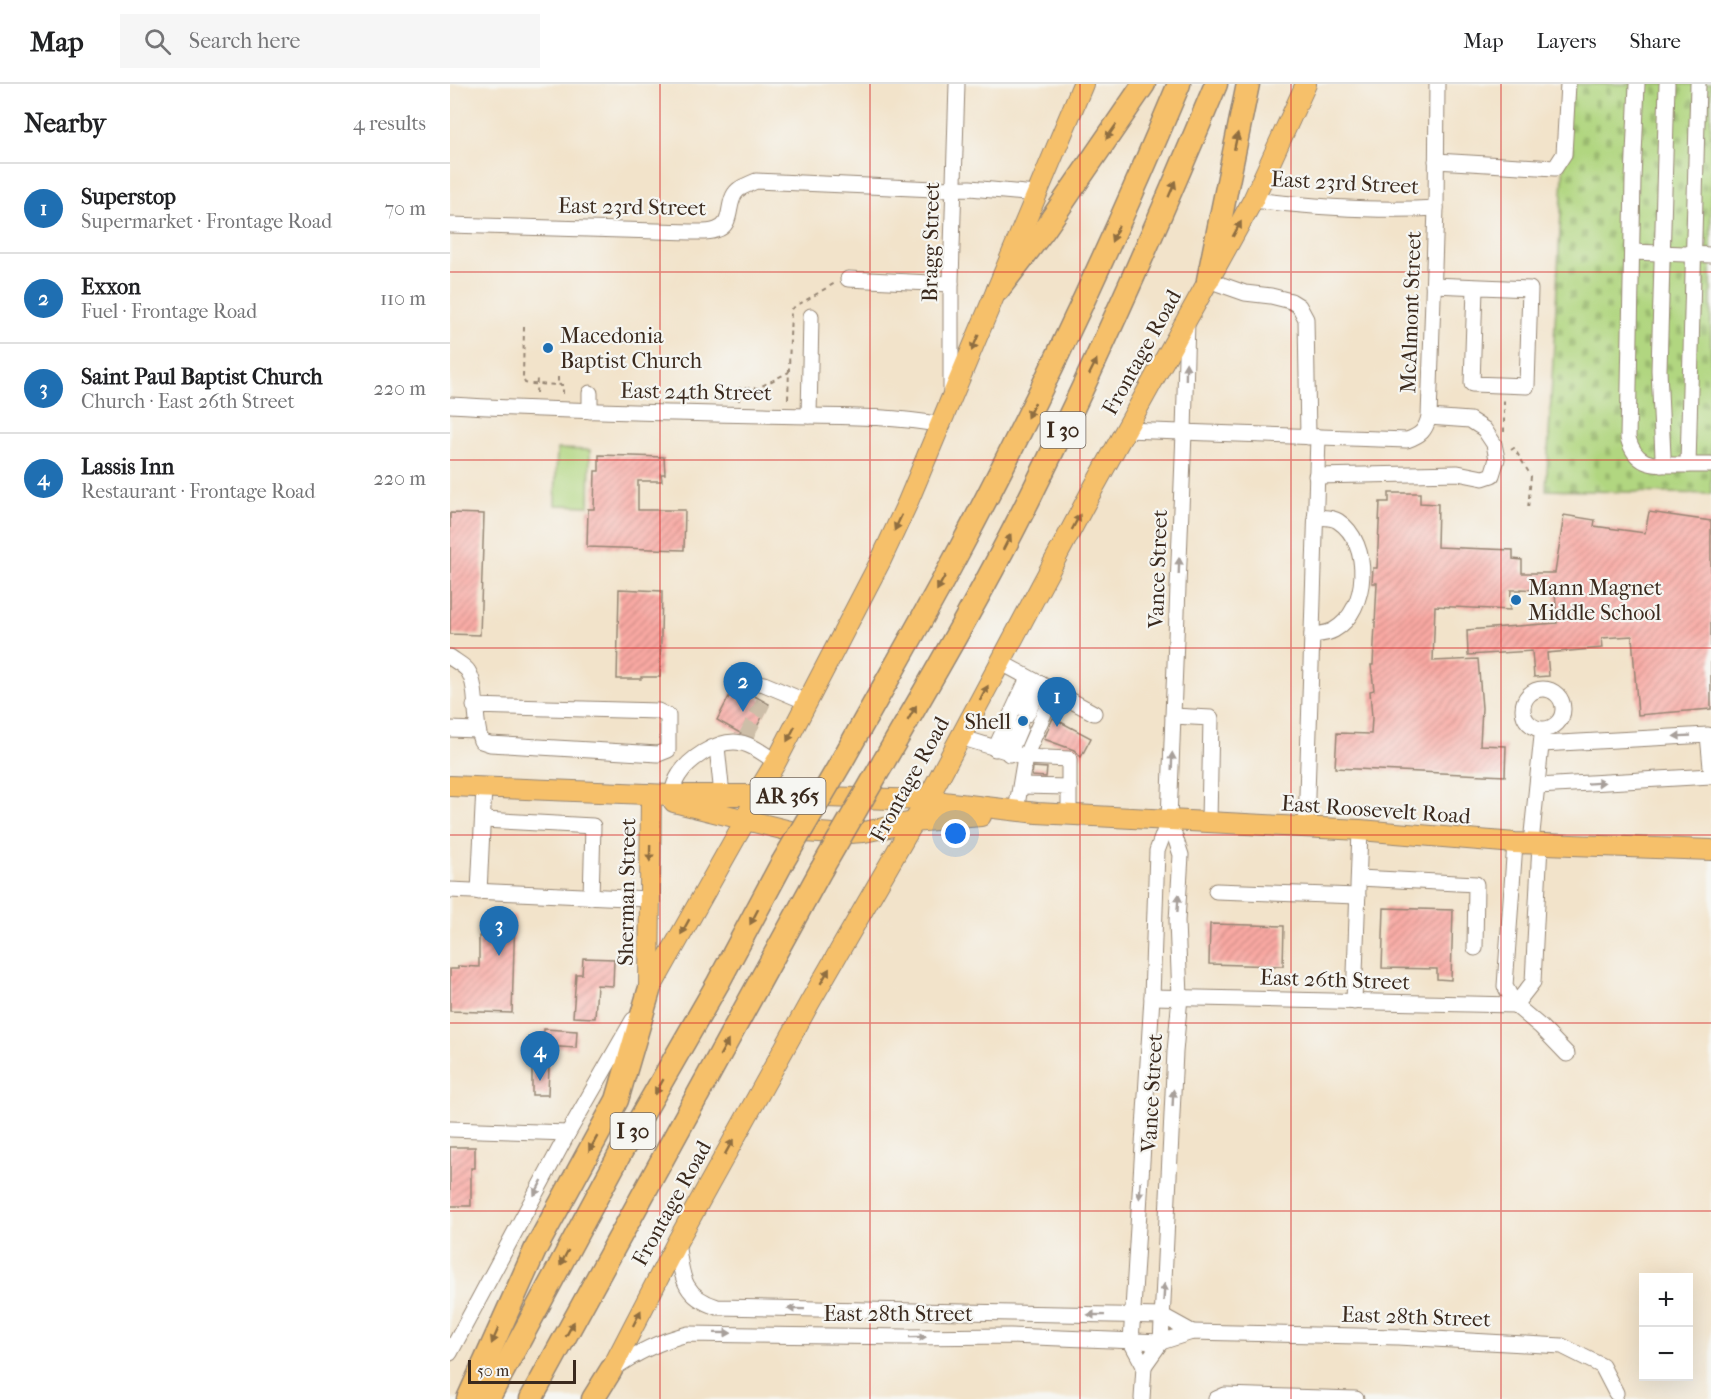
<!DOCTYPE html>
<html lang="en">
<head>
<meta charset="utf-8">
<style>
	body { margin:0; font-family:"IM FELL French Canon",serif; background:#f6f6f6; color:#202124 }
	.controls { position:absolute; right:18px; bottom:18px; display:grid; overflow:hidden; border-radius:0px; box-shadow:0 6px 24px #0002 }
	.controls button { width:54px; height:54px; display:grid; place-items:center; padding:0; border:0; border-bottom:2px solid #e0e0e0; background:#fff; color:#202124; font:30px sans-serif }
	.scale { position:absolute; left:18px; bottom:15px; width:108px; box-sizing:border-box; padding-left:6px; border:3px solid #3b2a1e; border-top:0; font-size:16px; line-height:21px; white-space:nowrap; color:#3b2a1e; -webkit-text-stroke:4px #f6f6f2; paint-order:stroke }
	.you { position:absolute; left:506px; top:750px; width:21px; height:21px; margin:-15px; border:4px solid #fff; border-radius:50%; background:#1a73e8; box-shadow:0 0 0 9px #1a73e833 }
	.badge { display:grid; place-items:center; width:39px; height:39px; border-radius:50%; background:#1f6fb2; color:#fff; font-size:20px; font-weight:700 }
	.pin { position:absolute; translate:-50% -50px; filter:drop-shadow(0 2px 3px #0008) }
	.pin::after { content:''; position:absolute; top:32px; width:21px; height:18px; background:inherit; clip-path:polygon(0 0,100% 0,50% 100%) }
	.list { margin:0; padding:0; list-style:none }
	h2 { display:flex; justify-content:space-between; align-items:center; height:78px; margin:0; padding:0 24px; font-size:26px }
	h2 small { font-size:20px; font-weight:400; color:#757577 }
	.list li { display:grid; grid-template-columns:39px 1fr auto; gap:18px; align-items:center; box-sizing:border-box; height:90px; padding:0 24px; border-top:2px solid #e0e0e0 }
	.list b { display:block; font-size:22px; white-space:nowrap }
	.list p { margin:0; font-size:20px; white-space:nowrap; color:#757577 }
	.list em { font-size:20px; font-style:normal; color:#757577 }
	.icon { flex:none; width:33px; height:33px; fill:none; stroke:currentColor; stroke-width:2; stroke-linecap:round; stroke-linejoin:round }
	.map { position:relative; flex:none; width:1261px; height:1315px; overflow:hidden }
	header { display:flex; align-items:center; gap:36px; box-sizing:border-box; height:84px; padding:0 30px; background:#fff; border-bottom:2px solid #e0e0e0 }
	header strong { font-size:28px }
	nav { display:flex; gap:33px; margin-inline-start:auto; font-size:21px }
	.search { width:420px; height:54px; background:#f6f6f6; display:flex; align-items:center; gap:15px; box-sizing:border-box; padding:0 21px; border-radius:0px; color:#757577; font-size:22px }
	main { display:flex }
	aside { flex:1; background:#fff }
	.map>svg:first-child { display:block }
</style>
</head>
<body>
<header>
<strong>Map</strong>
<div class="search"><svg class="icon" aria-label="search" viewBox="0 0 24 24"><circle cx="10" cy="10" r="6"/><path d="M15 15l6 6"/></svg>Search here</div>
<nav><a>Map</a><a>Layers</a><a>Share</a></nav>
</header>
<main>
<aside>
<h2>Nearby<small>4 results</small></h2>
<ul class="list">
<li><span class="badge">1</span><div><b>Superstop</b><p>Supermarket · Frontage Road</p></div><em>70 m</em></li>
<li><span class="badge">2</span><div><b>Exxon</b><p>Fuel · Frontage Road</p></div><em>110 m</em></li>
<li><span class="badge">3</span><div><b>Saint Paul Baptist Church</b><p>Church · East 26th Street</p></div><em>220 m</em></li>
<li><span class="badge">4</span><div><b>Lassis Inn</b><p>Restaurant · Frontage Road</p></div><em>220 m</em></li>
</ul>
</aside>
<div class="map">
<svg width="1261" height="1315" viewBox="0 0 1261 1315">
	<defs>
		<pattern id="cemetery-stones" width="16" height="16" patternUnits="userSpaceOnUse" patternTransform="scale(1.5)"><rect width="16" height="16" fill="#b1d680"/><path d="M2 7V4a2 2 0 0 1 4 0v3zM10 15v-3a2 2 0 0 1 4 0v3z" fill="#99b86e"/></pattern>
		<pattern id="building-hatch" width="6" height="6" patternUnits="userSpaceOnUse" patternTransform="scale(1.5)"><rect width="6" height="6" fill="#f9a9a3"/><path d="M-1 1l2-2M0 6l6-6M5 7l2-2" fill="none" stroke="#cb8a84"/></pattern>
	</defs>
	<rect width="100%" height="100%" fill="#f6f6f2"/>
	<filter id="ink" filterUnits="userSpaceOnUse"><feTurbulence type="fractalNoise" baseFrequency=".0167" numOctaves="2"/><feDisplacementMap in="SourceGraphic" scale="12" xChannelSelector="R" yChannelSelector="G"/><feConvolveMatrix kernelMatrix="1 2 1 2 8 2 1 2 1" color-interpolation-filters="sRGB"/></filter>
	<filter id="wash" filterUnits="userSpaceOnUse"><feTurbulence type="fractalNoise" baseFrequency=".008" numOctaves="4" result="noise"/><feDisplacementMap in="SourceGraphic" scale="24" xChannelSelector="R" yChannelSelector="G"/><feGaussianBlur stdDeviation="1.35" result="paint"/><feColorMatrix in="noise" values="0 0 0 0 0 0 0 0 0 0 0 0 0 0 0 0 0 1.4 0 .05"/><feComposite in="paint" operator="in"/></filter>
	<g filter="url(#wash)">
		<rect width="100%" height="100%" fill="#f2e3ca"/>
		<polygon fill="#b1d680" stroke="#76804f" stroke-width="1.5" points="107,365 140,366 139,422 105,421"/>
		<polygon fill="url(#cemetery-stones)" stroke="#76804f" stroke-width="1.5" points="1118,0 1261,0 1261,410 1096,406"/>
		<g id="blocks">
			<g fill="url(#building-hatch)">
				<polygon points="149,371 214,373 215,390 211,390 212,397 188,397 188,426 235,426 234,466 137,463 138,425 144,425 145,387 149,387"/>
				<polygon points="939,409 970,409 970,419 988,420 987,463 1063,466 1063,475 1072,476 1072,489 1105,489 1114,431 1145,436 1144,442 1195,449 1199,428 1261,437 1261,625 1188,631 1182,552 1152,554 1153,564 1097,569 1099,592 1084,593 1082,567 1018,571 1017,546 1107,539 1105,507 1071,505 1071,506 1061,506 1060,526 985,522 983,577 1028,575 1032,624 1030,661 1056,662 1055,692 885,684 887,649 921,650 922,634 920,607 924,606 921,581 923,581 927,499 922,499 923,484 927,484 930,418 939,418"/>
				<polygon points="0,429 34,430 30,551 0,550"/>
				<polygon points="169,505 212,507 210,593 191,593 191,595 167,595"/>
				<polygon points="284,603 294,606 319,620 302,652 290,649 267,636"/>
				<polygon points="603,634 641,654 631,673 624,666 594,655"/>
				<polygon points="583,683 597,684 596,693 582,692"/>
				<polygon points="934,824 1003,826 1001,896 987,895 987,885 932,884"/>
				<polygon points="35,831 65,831 62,929 0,927 0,885 8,885 8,882 29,883 29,852 34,852"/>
				<polygon points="760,840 834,842 833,882 759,880"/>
				<polygon points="133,874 164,875 163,902 147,901 145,934 123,933 126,890 132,890"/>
				<polygon points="94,945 127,947 126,964 93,962"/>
				<polygon points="82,983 99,983 98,1011 82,1011"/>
				<polygon points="0,1063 25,1063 25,1084 21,1084 21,1122 0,1122"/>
			</g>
		</g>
	</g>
	<g filter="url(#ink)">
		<use href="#blocks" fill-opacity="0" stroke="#968674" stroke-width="1.5"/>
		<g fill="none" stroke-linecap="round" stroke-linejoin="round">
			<polyline stroke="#cdbea8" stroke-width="15" stroke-dasharray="15 8" stroke-linecap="butt" points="296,652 314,617"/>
			<defs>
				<g id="minor">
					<path d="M 1187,0 L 1183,95 L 1178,354 C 1186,382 1202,381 1227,381 C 1239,381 1250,381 1261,381"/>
					<polyline points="986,77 1105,84 1114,70 1118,0"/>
					<path d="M 803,116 C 863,123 925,128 986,124"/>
					<path d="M 0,141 L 241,148 C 249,148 258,149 266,146 C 285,141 275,117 288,106 C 293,102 300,100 306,97 L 485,105 L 520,104 L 586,110"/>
					<polyline points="1182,168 1261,171"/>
					<polyline points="398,195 501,200"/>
					<polyline points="758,196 795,209 821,212 841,217 849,222 856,235 858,353"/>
					<polyline points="983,201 1080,205 1077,302 1022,300 1025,204"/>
					<polyline points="501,309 501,196 507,0"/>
					<path d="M 0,321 C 105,327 209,329 314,331 C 372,333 434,330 491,341"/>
					<polyline points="140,327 140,309"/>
					<polyline points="359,332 361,232"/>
					<path d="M 675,346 L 957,356 C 971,351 975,347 979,333 L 986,124 L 987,0"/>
					<polyline points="1211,381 1213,372 1209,286 1217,0"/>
					<polyline points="1238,381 1248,0"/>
					<polyline points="866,392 1008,389 1033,394 1042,391 1047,375 1044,360 1034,345 1020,336 979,333"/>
					<path d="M 862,551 C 870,550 877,550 884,546 C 919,526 922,459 888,437 C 882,433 873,434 865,433"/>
					<path d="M 0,573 C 5,577 15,582 18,587 C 29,604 23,636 31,657 L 40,660 L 208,670 L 218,666 L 218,632 L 208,627 L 24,622"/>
					<polyline points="550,578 644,629"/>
					<polyline points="289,595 314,600 357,618"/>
					<circle cx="1093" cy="625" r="20"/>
					<polyline points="604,607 575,673 619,675 619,703"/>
					<polyline points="577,630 591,600"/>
					<polyline points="723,632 761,634 759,738"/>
					<polyline points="0,645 26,646"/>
					<polyline points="510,653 575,673 566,727"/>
					<polyline points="1092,660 1258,651 1261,683"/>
					<polyline points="267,663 272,711"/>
					<polyline points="545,665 578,594"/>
					<polyline points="559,670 570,644"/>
					<polyline points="571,702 619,703 619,731"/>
					<polyline points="1088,702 1261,692"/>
					<path d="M 220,717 C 222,708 224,698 229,691 C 239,675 265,658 284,658 C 299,658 314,670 326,678"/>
					<polyline points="33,736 143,742 141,813"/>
					<polyline points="856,744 868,353"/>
					<polyline points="1065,759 1055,902 1065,921 1091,943 1117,970"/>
					<polyline points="1081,759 1092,652"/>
					<polyline points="909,794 1026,800 1025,864"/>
					<polyline points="0,806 199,815"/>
					<polyline points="766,807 908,812"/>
					<polyline points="29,808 34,703"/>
					<polyline points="702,913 1065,921"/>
					<polyline points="904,918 910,746"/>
					<polyline points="1065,921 1083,898 1090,760"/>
					<polyline points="0,1045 118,1049"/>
					<path d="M 227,1158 C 232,1190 231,1212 267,1223 L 713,1232 L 742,1248"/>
					<polyline points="0,1269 118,1049 183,936"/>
					<polyline points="694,1282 711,1258 725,968 730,913 727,837 731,771 719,735"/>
					<path d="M 160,1287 C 184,1270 209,1257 238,1250 L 456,1253 L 560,1252 L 711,1258 L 742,1248 L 948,1253 L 1112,1262 L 1152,1282 L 1166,1309"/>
					<polyline points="692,1315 694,1282 681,1258 702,913 707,767 719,735 734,348 737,236"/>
					<polyline points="766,1315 775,1311 906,1315"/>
				</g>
				<g id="major">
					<polyline points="0,702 221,711 306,711 476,716 587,729 910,746 1065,759 1261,766"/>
					<polyline points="224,718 340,747 384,750 414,748 463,738 531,732"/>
					<polyline points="199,903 201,711"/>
					<polyline points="199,907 295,737 306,711 326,678 430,478 457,420 633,0"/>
					<polyline points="161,1286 227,1158 360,918 484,703 639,412 803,116 856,0"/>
				</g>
				<g id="highway">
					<polyline points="758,196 798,0"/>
					<polyline points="548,206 594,146 694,0"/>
					<path d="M 392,677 C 431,606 473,535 511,463 C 591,312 663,158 729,0"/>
					<path d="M 433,679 C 485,589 538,499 584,405 C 650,272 709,137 766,0"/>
					<polyline points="18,1315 86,1164 167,1016 199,907"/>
					<polyline points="38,1315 171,1068 268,899 331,781"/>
					<polyline points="81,1315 371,786"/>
					<polyline points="143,1315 161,1286"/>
				</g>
			</defs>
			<use href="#minor" stroke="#968674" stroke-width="17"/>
			<use href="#major" stroke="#968674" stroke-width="22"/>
			<use href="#highway" stroke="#968674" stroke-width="25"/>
			<g stroke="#968674" stroke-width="2" stroke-dasharray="4.5 4.5" stroke-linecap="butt">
				<polyline points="74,243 73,294 75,299 80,300 113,301 113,311"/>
				<polyline points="108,293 108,301"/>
				<polyline points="86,309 87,295"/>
				<polyline points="338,315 341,225 385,199"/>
				<polyline points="289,317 290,304 308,304 339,288"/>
				<polyline points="1054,348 1054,315"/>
				<polyline points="1061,366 1064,364 1081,392 1078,425"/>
			</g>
			<use href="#minor" stroke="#fff" stroke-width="15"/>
			<use href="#major" stroke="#f6c06b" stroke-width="20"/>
			<use href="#highway" stroke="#f6c06b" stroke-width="22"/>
			<defs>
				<g id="highway-bridge">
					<polyline points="331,781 392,677"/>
					<polyline points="371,786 433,679"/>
				</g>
			</defs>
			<use href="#highway-bridge" stroke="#968674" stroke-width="25" stroke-linecap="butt"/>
			<use href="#highway-bridge" stroke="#f6c06b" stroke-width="22"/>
		</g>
		<defs><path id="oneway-solid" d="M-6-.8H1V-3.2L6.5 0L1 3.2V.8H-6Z" transform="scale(1.5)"/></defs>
		<g fill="#8f6e41">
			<use href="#oneway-solid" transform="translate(661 48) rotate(125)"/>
			<use href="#oneway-solid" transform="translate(786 57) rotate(-78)"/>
			<use href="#oneway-solid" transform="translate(722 105) rotate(-67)"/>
			<use href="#oneway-solid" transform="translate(787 145) rotate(-61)"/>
			<use href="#oneway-solid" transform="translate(665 150) rotate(114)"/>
			<use href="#oneway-solid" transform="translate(525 259) rotate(113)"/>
			<use href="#oneway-solid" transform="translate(643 283) rotate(-64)"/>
			<use href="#oneway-solid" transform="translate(581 326) rotate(117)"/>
			<use href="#oneway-solid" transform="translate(626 438) rotate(-62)"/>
			<use href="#oneway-solid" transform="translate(448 439) rotate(115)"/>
			<use href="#oneway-solid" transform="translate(557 458) rotate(-63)"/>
			<use href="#oneway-solid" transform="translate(491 499) rotate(119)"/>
			<use href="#oneway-solid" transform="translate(534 609) rotate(-62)"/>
			<use href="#oneway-solid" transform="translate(462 629) rotate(-60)"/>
			<use href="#oneway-solid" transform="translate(341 650) rotate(118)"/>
			<use href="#oneway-solid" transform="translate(200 769) rotate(91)"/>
			<use href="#oneway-solid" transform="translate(304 833) rotate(118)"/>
			<use href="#oneway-solid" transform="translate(235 843) rotate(119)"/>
			<use href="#oneway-solid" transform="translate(375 892) rotate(-60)"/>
			<use href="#oneway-solid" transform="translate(274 964) rotate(-61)"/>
			<use href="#oneway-solid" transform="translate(209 1003) rotate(120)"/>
			<use href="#oneway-solid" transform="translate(143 1060) rotate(119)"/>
			<use href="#oneway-solid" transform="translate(279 1063) rotate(-61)"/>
			<use href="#oneway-solid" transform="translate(114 1174) rotate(118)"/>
			<use href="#oneway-solid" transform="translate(187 1234) rotate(-63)"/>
			<use href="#oneway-solid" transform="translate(120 1245) rotate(-61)"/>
			<use href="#oneway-solid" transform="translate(45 1252) rotate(114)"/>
		</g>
		<g fill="#a79f9a">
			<use href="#oneway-solid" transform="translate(736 287) rotate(-89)"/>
			<use href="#oneway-solid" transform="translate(729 482) rotate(-88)"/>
			<use href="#oneway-solid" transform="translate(1232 652) rotate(177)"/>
			<use href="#oneway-solid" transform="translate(722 677) rotate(-88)"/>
			<use href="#oneway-solid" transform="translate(1146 699) rotate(-4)"/>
			<use href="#oneway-solid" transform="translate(728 819) rotate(-86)"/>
			<use href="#oneway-solid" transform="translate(723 1014) rotate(-87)"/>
			<use href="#oneway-solid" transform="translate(88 1104) rotate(118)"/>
			<use href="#oneway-solid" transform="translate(690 1106) rotate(94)"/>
			<use href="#oneway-solid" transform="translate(714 1208) rotate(-87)"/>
			<use href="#oneway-solid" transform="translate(346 1225) rotate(-179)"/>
			<use href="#oneway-solid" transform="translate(646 1231) rotate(-179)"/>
			<use href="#oneway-solid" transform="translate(273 1249) rotate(1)"/>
			<use href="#oneway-solid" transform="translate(468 1253) rotate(-1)"/>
		</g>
	</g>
	<path fill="none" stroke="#d62828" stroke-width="1.5" stroke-opacity="0.55" d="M 210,0 L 210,1315M 420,0 L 420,1315M 630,0 L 630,1315M 841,0 L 841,1315M 1051,0 L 1051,1315M 0,188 L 1261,188M 0,376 L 1261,376M 0,564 L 1261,564M 0,751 L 1261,751M 0,939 L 1261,939M 0,1127 L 1261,1127"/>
	<g fill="#1f6fb2" stroke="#f6f6f2" stroke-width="2">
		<circle cx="98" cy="264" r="6"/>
		<circle cx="1066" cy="516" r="6"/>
		<circle cx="573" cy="637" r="6"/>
	</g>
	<g text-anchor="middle" stroke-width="4.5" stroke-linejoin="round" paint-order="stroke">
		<g fill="#f6f6f2" stroke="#73675e" stroke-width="1.5">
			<rect x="590.5" y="328" width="45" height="36" rx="4.5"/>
			<rect x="300.5" y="694" width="75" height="36" rx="4.5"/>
			<rect x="160.5" y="1029" width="45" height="36" rx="4.5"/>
		</g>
		<g font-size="21" font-weight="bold" fill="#3b2a1e">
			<text x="613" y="353">I 30</text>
			<text x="338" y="719">AR 365</text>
			<text x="183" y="1054">I 30</text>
		</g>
		<g font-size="22" fill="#3b2a1e" stroke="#f6f6f2">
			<text transform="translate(895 98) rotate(3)" y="8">East 23rd Street</text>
			<text transform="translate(182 122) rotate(1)" y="8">East 23rd Street</text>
			<text transform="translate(480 158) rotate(-89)" y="8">Bragg Street</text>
			<text transform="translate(960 228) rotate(-88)" y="8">McAlmont Street</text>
			<text transform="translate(691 268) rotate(-61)" y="8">Frontage Road</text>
			<text transform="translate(246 307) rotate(1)" y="8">East 24th Street</text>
			<text transform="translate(707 485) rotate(-88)" y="8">Vance Street</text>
			<text transform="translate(459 695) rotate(-61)" y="8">Frontage Road</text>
			<text transform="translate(926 725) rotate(4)" y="8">East Roosevelt Road</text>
			<text transform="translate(176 808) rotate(-89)" y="8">Sherman Street</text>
			<text transform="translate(885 895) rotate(2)" y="8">East 26th Street</text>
			<text transform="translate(701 1009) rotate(-87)" y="8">Vance Street</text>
			<text transform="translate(221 1119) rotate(-61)" y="8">Frontage Road</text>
			<text x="448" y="1237">East 28th Street</text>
			<text transform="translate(966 1232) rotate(2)" y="8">East 28th Street</text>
		</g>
		<g font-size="22" fill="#3b2a1e" stroke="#f6f6f2" text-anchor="start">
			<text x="110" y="259">Macedonia<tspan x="110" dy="25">Baptist Church</tspan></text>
			<text x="1078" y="511">Mann Magnet<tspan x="1078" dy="25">Middle School</tspan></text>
			<text x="561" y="645" text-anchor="end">Shell</text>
		</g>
	</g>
</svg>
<div class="controls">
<button>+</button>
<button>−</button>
</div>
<div class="scale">50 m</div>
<div class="you"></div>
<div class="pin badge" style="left:607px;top:643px">1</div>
<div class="pin badge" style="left:293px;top:628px">2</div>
<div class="pin badge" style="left:49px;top:872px">3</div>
<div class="pin badge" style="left:90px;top:997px">4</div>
</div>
</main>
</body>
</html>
